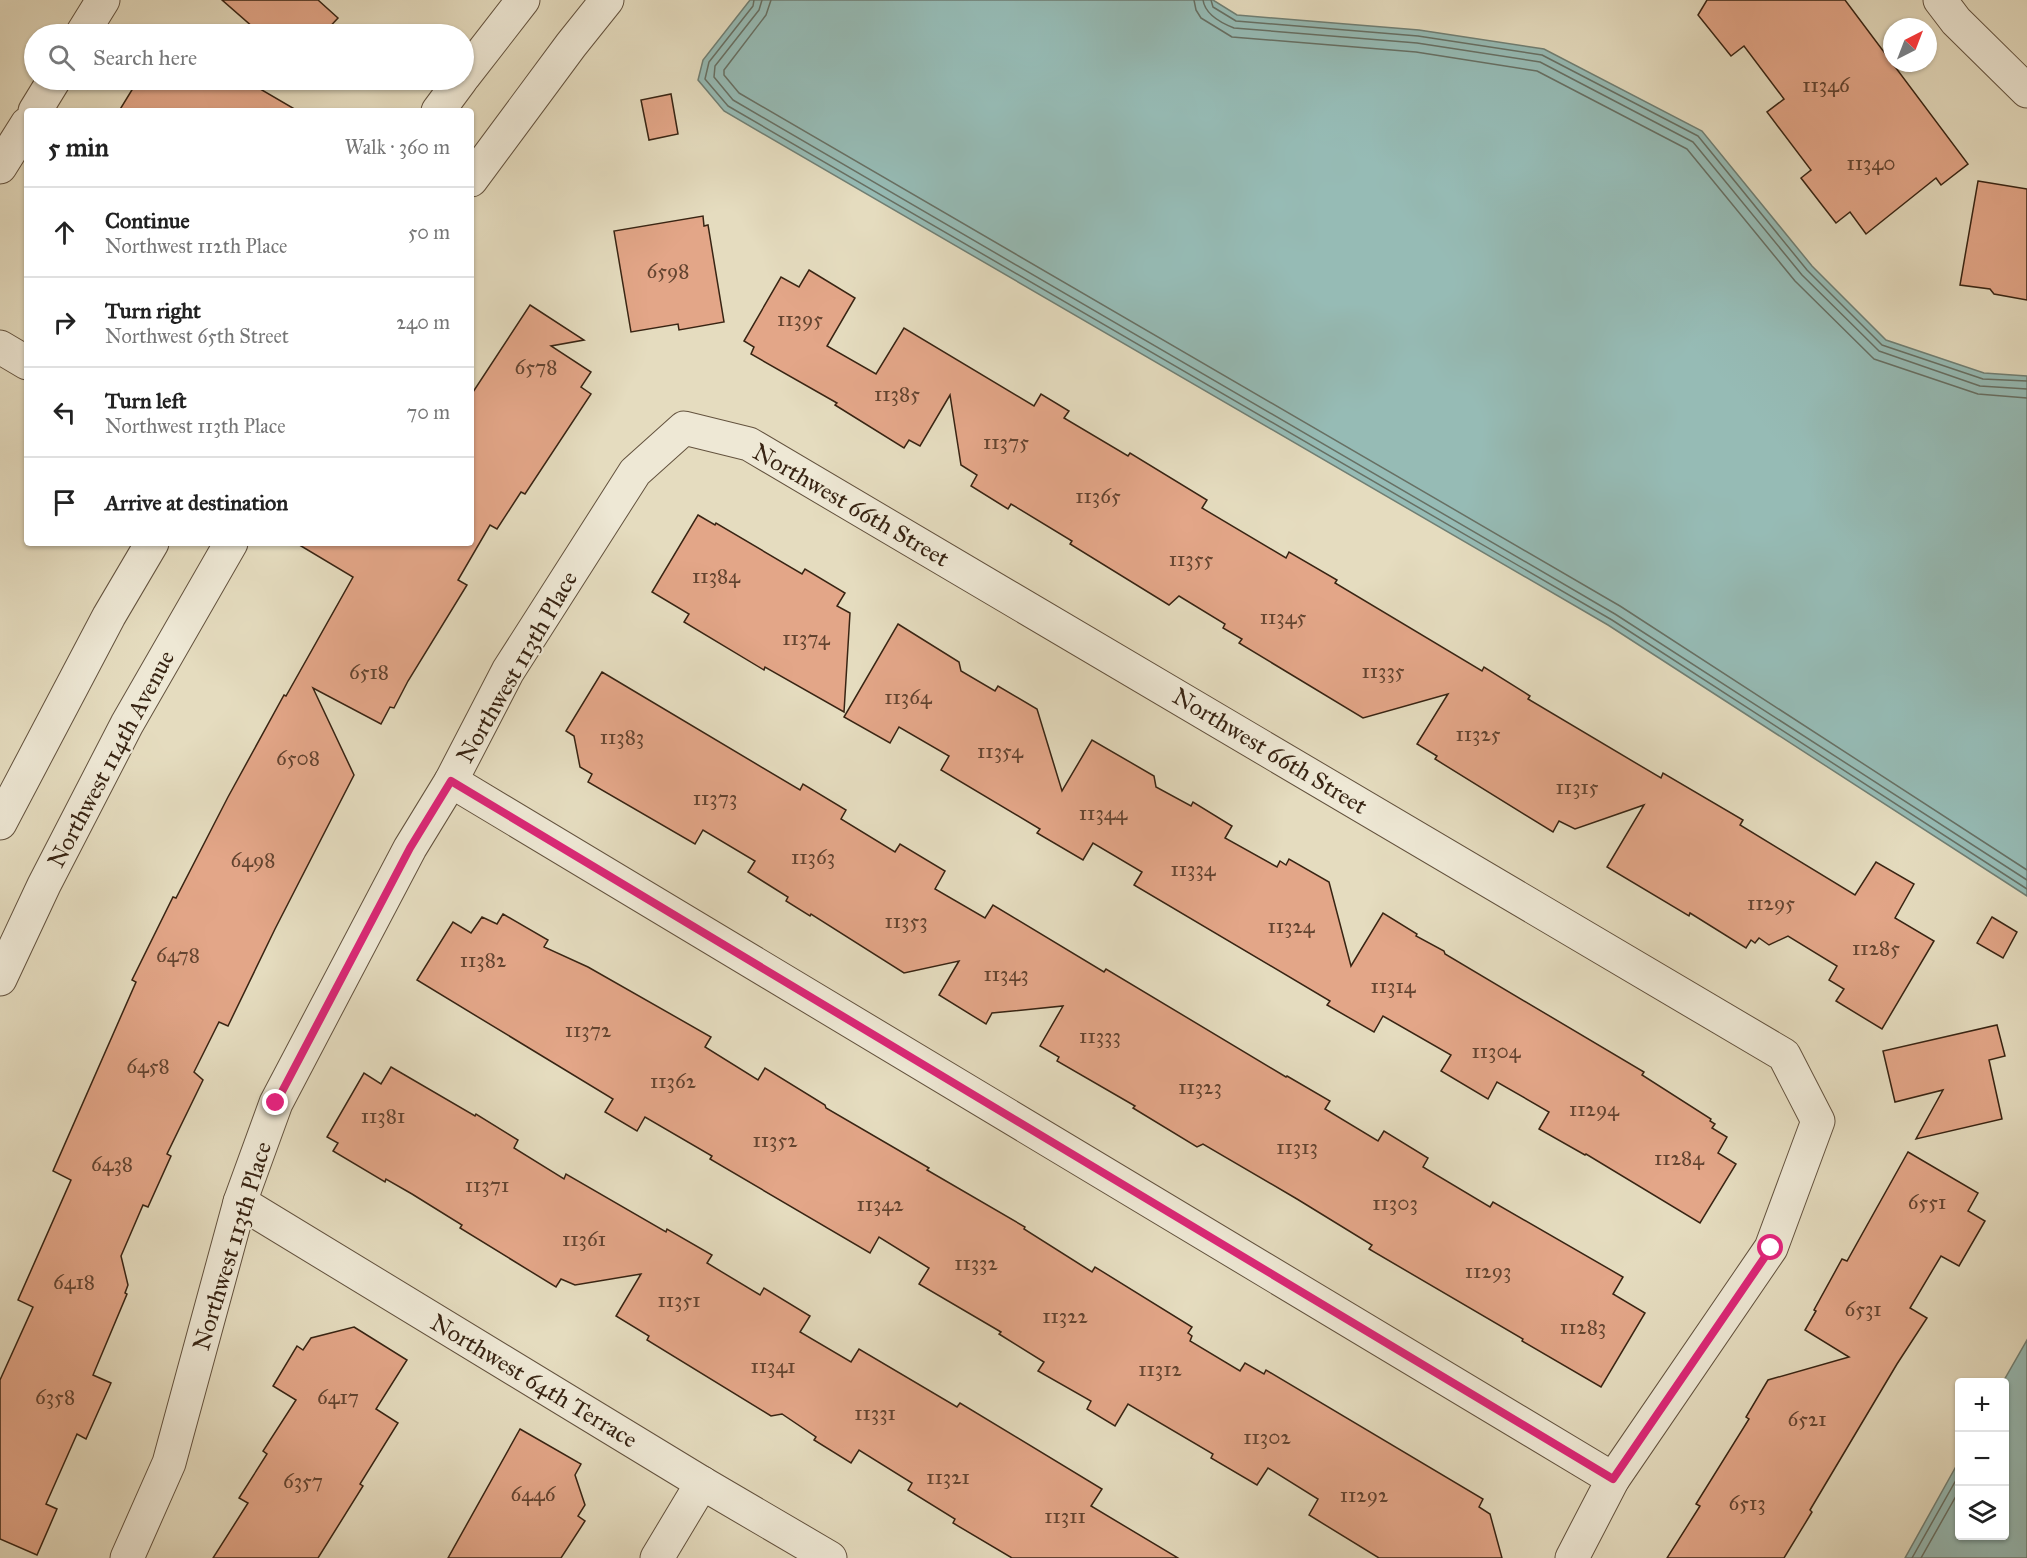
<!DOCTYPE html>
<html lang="en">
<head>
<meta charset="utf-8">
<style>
	body { margin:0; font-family:"IM FELL Great Primer",serif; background:#f2f2f2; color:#222 }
	.controls { position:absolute; right:18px; bottom:18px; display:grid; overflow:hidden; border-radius:6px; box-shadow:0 2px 4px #0004 }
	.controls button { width:54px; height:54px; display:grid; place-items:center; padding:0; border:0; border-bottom:2px solid #e0e0e0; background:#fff; color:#222; font:30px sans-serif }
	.compass { position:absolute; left:1883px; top:18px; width:54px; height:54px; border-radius:50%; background:#fff; box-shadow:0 2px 4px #0004; rotate:42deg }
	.stop { position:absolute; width:18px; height:18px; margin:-14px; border:4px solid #db2777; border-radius:50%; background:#fff }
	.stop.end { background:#db2777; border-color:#fff; box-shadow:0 2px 6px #0008 }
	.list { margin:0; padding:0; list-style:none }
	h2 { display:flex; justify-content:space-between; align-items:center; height:78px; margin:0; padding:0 24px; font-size:26px }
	h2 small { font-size:20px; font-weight:400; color:#767676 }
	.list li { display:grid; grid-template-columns:39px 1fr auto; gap:18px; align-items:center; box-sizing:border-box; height:90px; padding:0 24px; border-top:2px solid #e0e0e0 }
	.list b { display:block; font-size:22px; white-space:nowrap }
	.list p { margin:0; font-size:20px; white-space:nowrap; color:#767676 }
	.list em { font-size:20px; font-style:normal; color:#767676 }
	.icon { flex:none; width:33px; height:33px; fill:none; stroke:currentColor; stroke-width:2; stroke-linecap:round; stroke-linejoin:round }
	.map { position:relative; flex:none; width:2027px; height:1558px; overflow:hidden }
	.search { position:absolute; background:#fff; box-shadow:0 2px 4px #0004; left:24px; top:24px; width:450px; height:66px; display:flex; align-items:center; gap:15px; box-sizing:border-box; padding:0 21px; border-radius:33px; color:#767676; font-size:22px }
	.panel { position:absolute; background:#fff; box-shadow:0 2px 4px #0004; left:24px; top:108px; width:450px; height:438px; border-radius:6px }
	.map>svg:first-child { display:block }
</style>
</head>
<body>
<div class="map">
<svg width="2027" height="1558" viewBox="0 0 2027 1558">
	<rect width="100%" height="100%" fill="#e5dcbf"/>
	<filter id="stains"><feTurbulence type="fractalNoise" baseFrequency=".00333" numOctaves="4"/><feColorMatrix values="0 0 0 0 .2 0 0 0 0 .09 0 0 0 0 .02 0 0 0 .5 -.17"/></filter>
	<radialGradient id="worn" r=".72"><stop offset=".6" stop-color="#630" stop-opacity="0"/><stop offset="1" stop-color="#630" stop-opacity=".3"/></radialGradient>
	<g fill="#96bbb5" stroke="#707f74" stroke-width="1.5">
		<polygon points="750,0 1213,0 1237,15 1419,30 1544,49 1702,131 1812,266 1886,340 1984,373 2027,376 2027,896 1608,625 724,111 698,80 703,60"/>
		<polygon points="2027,1340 2027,1558 1905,1558 1959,1461 1960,1536 2004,1536 2003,1382"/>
	</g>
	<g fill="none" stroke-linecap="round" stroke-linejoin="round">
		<g stroke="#677064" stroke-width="1.5">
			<polyline points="754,0 753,6 709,62 705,79 728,106 1612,620 2027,889"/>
			<polyline points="762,0 759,10 715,66 714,77 733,100 1615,614 2027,880"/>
			<polyline points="771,0 766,15 724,70 724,75 739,93 1620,606 2027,870"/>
			<polyline points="1194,0 1196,10 1201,18 1232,37 1416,52 1537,71 1687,149 1795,281 1874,359 1978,394 2027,398"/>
			<path d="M 1203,0 C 1205,14 1221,23 1234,28 L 1417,43 L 1540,62 L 1693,142 L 1802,275 L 1879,351 L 1980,386 L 2027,389"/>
			<polyline points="1211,0 1213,7 1236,21 1418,36 1542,55 1698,136 1807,270 1882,345 1983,379 2027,381"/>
			<polyline points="1912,1558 1960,1473"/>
			<polyline points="1921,1558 1960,1489"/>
		</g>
	</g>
	<g fill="#e3a688" stroke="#382413" stroke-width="1.5">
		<polygon points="222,0 318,0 338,18 323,34 261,34"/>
		<polygon points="1707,0 1845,0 1968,164 1941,185 1936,178 1866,234 1850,212 1836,223 1801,178 1811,170 1767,112 1784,99 1744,46 1731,56 1698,15"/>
		<polygon points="138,80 245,80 298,111 119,111"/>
		<polygon points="671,94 678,134 649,140 641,100"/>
		<polygon points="1978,181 2027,189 2027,300 1994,294 1990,289 1960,285"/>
		<polygon points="703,216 704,226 708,225 724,322 679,330 678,324 631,332 614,231"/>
		<polygon points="809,270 855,298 827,346 876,374 904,328 1034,406 1041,394 1069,411 1064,418 1128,456 1130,453 1207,500 1202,508 1286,558 1289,552 1337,580 1335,583 1482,671 1484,667 1530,696 1528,699 1661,778 1663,773 1743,820 1740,825 1855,895 1876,862 1914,884 1895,918 1934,941 1882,1029 1836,1001 1844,989 1829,980 1837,966 1788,936 1769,945 1759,938 1755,943 1751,940 1746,948 1690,913 1689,916 1607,867 1644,805 1575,829 1559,821 1553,832 1435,759 1437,756 1417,744 1448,694 1363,718 1239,643 1242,639 1223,628 1225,624 1179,596 1169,605 1070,544 1072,541 1011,504 1008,509 971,486 977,475 961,465 950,395 920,446 909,440 904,448 835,405 837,403 751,354 754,347 744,341 781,277 799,287"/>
		<polygon points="530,305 584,340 551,346 591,372 581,387 591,394 525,494 521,492 497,529 490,525 458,580 467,585 408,681 394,708 390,707 381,724 313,688 354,775 275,929 228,1026 219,1022 194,1072 203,1080 167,1154 171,1156 148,1207 143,1205 121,1256 128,1285 125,1293 127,1294 93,1375 111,1383 86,1439 77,1434 46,1504 57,1509 37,1555 0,1539 0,1380 33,1307 18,1300 71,1180 53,1171 136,982 132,980 173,897 176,898 228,797 284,695 286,696 353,577 296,543 471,543 471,395"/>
		<polygon points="698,515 715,525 716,523 802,574 805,569 845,593 837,606 850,613 844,712 765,667 764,670 684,622 689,614 652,592"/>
		<polygon points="898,624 959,662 961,671 995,691 998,686 1037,709 1062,791 1092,740 1154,776 1156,787 1191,806 1193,802 1232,826 1225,838 1277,867 1280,861 1286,865 1289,859 1329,882 1351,966 1383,913 1417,934 1416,936 1444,951 1445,954 1644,1072 1642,1075 1711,1119 1710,1121 1715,1124 1712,1128 1727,1137 1718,1153 1736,1164 1700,1223 1586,1154 1585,1155 1539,1129 1549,1112 1497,1082 1488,1099 1441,1071 1451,1055 1383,1016 1374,1032 1327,1005 1330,1001 1134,885 1142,872 1093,843 1083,860 1037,833 1040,829 941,770 949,756 899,727 890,743 844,717"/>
		<polygon points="602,672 800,790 803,784 846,810 841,819 895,852 900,844 945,871 935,889 985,918 993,905 1104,972 1106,969 1286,1077 1287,1076 1330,1101 1325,1109 1378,1141 1384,1131 1428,1158 1423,1167 1490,1207 1493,1202 1623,1277 1613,1294 1645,1313 1601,1387 1522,1341 1523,1339 1369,1249 1372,1245 1297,1199 1203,1144 1197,1147 1133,1108 1135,1106 1057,1061 1059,1057 1040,1046 1063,1006 992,1013 986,1024 939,995 959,961 904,973 811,914 810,916 786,901 788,897 748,872 755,861 703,830 695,844 588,782 592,774 580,767 574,736 566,731"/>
		<polygon points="503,914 548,940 544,947 588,967 711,1037 705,1047 758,1080 765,1068 825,1105 826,1108 929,1168 927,1170 1025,1227 1024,1229 1092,1272 1095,1267 1192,1327 1188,1333 1192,1336 1190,1341 1240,1371 1245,1363 1264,1374 1266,1370 1483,1499 1479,1507 1490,1514 1502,1558 1379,1558 1309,1515 1318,1499 1268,1468 1257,1485 1211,1458 1213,1454 1128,1404 1115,1426 1087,1409 1091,1401 1038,1371 1044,1362 999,1334 1001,1332 919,1284 929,1268 879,1237 870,1253 710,1159 712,1156 645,1117 637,1131 605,1112 613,1099 417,980 453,922 471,933 482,917 497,924"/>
		<polygon points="1992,917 2017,932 2003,958 1977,943"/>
		<polygon points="1997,1025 2005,1056 1989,1060 2002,1119 1916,1139 1943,1090 1895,1102 1883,1051"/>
		<polygon points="391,1067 475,1116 476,1114 518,1140 514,1148 564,1179 566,1174 666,1232 667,1229 712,1255 707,1263 760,1295 764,1288 810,1316 800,1332 851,1362 859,1349 957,1407 960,1403 1102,1489 1091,1506 1178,1558 1012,1558 953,1523 955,1519 908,1490 912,1483 859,1450 851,1463 814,1440 816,1437 782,1414 771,1416 647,1340 649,1336 616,1316 641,1274 575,1285 561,1279 556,1287 460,1228 462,1225 412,1194 386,1179 385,1182 333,1151 338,1143 327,1137 364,1073 381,1084"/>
		<polygon points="1908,1152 1978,1193 1968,1211 1985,1221 1959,1266 1941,1256 1910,1308 1927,1318 1897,1364 1810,1510 1812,1512 1784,1558 1667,1558 1700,1506 1696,1504 1749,1419 1746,1417 1768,1380 1849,1357 1805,1330 1816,1311 1814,1310 1842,1259 1847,1261"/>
		<polygon points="354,1327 407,1360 376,1409 398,1423 360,1484 363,1486 318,1558 213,1558 248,1503 239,1498 267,1454 263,1451 296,1400 273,1386 297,1346 303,1350 311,1338"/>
		<polygon points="520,1429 581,1464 575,1475 585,1505 578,1516 585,1521 561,1558 448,1558"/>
	</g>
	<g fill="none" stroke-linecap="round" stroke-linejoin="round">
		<defs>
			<g id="minor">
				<polyline points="1940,0 1956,21 2027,91"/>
				<polyline points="82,34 103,0"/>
				<polyline points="464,76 523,0"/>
				<polyline points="35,111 54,80"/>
				<polyline points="438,111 461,80"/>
				<polyline points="0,167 27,124"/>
				<polyline points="471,180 571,45 607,0"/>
				<polyline points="0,347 27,363"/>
				<polyline points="451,781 1613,1479"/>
				<polyline points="0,823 109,616 152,543"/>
				<polyline points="0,979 44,885 127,724 231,543"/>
				<polyline points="240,1202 702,1483 830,1558"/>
				<polyline points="127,1558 169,1463 240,1202 276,1103 410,848 451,781 508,671 635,472 684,428 749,444 1784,1055 1818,1121 1771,1248 1613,1479 1572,1558"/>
				<polyline points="657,1558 702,1483"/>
			</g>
		</defs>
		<use href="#minor" stroke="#63523e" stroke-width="35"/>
		<use href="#minor" stroke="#eee8d5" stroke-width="33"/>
	</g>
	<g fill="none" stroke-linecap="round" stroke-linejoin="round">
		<polyline stroke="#db2777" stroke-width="8" points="276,1103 410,848 451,781 1613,1479 1771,1248"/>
	</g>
	<g text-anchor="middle" stroke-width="4.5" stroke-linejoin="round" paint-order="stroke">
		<g font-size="21" fill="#634430">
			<text x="1826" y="92">11346</text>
			<text x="1871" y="170">11340</text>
			<text x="668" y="278">6598</text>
			<text x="800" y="326">11395</text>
			<text x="536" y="374">6578</text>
			<text x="897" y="401">11385</text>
			<text x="1006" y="449">11375</text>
			<text x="1098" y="503">11365</text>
			<text x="1191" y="566">11355</text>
			<text x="716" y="583">11384</text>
			<text x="1283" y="624">11345</text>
			<text x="806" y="645">11374</text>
			<text x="1383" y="678">11335</text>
			<text x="369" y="679">6518</text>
			<text x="908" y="704">11364</text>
			<text x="1478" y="741">11325</text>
			<text x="622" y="744">11383</text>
			<text x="1000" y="758">11354</text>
			<text x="298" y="765">6508</text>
			<text x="1577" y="794">11315</text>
			<text x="715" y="805">11373</text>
			<text x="1103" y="820">11344</text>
			<text x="813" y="864">11363</text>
			<text x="253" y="867">6498</text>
			<text x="1193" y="876">11334</text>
			<text x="1771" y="910">11295</text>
			<text x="906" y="928">11353</text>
			<text x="1291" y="933">11324</text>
			<text x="1876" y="955">11285</text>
			<text x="178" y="962">6478</text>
			<text x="483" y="967">11382</text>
			<text x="1006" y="981">11343</text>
			<text x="1393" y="993">11314</text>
			<text x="588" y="1037">11372</text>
			<text x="1100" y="1043">11333</text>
			<text x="1496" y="1058">11304</text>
			<text x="148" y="1073">6458</text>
			<text x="673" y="1088">11362</text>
			<text x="1200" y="1094">11323</text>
			<text x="1594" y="1116">11294</text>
			<text x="383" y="1123">11381</text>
			<text x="775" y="1147">11352</text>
			<text x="1297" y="1154">11313</text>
			<text x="1679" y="1165">11284</text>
			<text x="112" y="1171">6438</text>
			<text x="487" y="1192">11371</text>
			<text x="1927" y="1209">6551</text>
			<text x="1395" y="1210">11303</text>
			<text x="880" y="1211">11342</text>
			<text x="584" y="1246">11361</text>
			<text x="976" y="1270">11332</text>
			<text x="1488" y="1278">11293</text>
			<text x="74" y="1289">6418</text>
			<text x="679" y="1307">11351</text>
			<text x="1863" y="1316">6531</text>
			<text x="1065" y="1323">11322</text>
			<text x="1583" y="1334">11283</text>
			<text x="773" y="1373">11341</text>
			<text x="1160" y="1376">11312</text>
			<text x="55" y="1404">6358</text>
			<text x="338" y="1404">6417</text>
			<text x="875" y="1420">11331</text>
			<text x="1807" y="1426">6521</text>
			<text x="1267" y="1444">11302</text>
			<text x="948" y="1484">11321</text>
			<text x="303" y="1488">6357</text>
			<text x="533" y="1501">6446</text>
			<text x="1364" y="1502">11292</text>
			<text x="1747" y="1510">6513</text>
			<text x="1065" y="1523">11311</text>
		</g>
		<g font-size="24" fill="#382413" stroke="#eee8d5">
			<text transform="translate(851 505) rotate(30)" y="8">Northwest 66th Street</text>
			<text transform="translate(517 667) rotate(-60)" y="8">Northwest 113th Place</text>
			<text transform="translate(1270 751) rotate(31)" y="8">Northwest 66th Street</text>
			<text transform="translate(111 759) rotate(-62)" y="8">Northwest 114th Avenue</text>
			<text transform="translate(232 1246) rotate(-73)" y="8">Northwest 113th Place</text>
			<text transform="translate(534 1381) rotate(31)" y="8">Northwest 64th Terrace</text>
		</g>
	</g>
	<rect width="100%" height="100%" filter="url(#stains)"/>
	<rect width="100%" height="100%" fill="url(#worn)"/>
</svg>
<div class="controls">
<button>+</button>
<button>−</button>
<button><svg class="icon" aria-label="layers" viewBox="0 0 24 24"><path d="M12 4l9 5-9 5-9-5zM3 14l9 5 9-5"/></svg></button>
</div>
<svg class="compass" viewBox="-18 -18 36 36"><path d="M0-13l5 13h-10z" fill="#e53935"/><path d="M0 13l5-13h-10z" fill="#767676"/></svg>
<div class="stop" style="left:1771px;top:1248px"></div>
<div class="stop end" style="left:276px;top:1103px"></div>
<div class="search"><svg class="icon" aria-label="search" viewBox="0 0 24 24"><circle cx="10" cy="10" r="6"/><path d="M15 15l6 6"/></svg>Search here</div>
<section class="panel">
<h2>5 min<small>Walk · 360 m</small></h2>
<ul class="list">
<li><svg class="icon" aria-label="ahead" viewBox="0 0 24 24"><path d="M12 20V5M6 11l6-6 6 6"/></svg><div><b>Continue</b><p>Northwest 112th Place</p></div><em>50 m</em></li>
<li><svg class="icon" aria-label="right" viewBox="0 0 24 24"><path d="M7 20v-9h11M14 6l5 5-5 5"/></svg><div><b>Turn right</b><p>Northwest 65th Street</p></div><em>240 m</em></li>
<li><svg class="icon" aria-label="left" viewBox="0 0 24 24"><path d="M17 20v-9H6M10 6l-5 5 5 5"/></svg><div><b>Turn left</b><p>Northwest 113th Place</p></div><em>70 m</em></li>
<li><svg class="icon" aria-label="arrive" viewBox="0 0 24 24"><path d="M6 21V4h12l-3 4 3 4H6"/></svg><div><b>Arrive at destination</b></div></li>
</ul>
</section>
</div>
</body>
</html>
